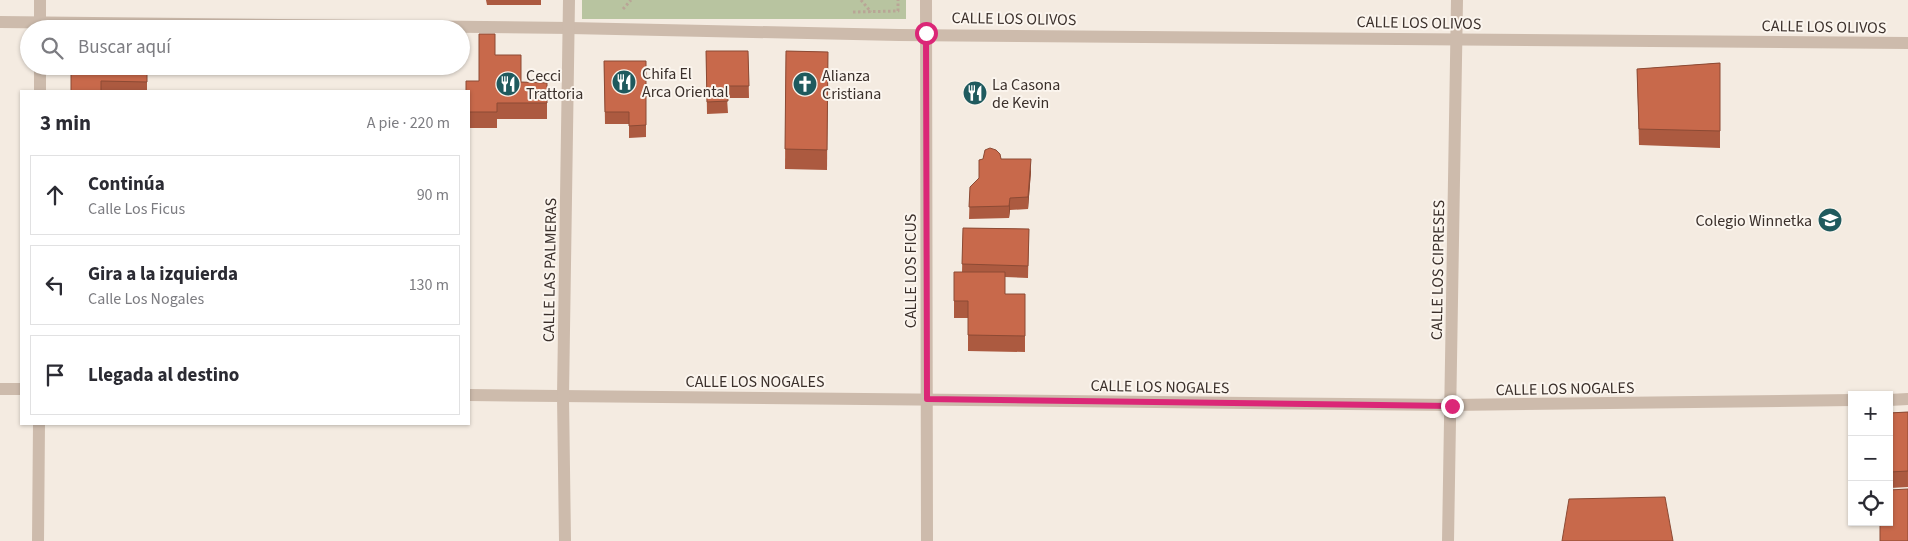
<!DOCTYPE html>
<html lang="es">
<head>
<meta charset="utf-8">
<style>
	body { margin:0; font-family:"Source Sans 3",sans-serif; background:#f2f2f3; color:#2b2b33 }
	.controls { position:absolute; right:15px; bottom:15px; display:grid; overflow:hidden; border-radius:0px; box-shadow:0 1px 4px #0004 }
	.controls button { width:45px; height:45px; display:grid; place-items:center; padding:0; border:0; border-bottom:1px solid #e1e1e2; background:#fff; color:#2b2b33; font:25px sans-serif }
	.stop { position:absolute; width:15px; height:15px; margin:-11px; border:4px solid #db2777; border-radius:50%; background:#fff }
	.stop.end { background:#db2777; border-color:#fff; box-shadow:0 1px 5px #0008 }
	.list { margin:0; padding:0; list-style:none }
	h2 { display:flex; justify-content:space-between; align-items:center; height:65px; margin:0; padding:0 20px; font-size:21px }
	h2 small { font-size:16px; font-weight:400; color:#7c7c81 }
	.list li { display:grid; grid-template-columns:32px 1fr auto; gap:15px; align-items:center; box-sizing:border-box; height:80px; margin:0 10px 10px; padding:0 10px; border:1px solid #e1e1e2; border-radius:0px }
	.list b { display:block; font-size:19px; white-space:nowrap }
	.list p { margin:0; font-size:16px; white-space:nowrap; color:#7c7c81 }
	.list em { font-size:16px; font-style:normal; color:#7c7c81 }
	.icon { flex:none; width:28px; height:28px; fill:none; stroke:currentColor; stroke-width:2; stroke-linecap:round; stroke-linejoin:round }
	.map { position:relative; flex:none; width:1908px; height:541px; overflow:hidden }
	.search { position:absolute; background:#fff; box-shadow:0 1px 4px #0004; left:20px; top:20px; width:450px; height:55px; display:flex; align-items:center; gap:12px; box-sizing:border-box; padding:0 18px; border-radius:28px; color:#7c7c81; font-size:19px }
	.panel { position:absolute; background:#fff; box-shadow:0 1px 4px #0004; left:20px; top:90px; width:450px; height:335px; border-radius:0px }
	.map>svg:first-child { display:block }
</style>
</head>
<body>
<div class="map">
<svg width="1908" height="541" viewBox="0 0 1908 541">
	<rect width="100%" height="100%" fill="#f4ebe1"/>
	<rect fill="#b8c4a0" x="582" y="0" width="324" height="19"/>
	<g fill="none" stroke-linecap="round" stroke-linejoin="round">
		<g stroke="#b9a596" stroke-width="3" stroke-dasharray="2.5 2.5" stroke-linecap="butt">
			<polyline points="861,0 871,12"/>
			<polyline points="623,9 631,0"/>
			<polyline points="853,12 898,11 898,0"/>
		</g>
		<g stroke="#cdbbac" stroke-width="12">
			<polyline points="926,0 927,541"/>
			<polyline points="0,22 570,28 899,35 1908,43"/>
			<polyline points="40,29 40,0"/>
			<polyline points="40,91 40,66"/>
			<polyline points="0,389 21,389"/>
			<polyline points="469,395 1452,405 1852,400"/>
			<polyline points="1889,400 1908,399"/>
			<polyline points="38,541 39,424"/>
			<polyline points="565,541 563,396 569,0"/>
			<polyline points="1448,541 1457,0"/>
		</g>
	</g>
	<g fill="#ac5a40">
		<polygon points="486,0 541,0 541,5 487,5"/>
		<polygon points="706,51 748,51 749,98 727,98 728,113 707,114"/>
		<polygon points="786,51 828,52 827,170 785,169"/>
		<polygon points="495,55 521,82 547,83 547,119 497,119 497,128 469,128 469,91 479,81"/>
		<polygon points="604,61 646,61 646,137 629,138 629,124 605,124"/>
		<polygon points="1720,63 1720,148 1639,145 1637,69"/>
		<polygon points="147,66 147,91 71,91"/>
		<polygon points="1001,159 1031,171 1028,209 1010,210 1009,218 969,219 970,187"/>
		<polygon points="963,228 1029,229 1028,278 1005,277 1005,294 1025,294 1025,352 968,351 968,318 954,318 954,272 962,272"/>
		<polygon points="1908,412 1908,487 1890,488 1889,469 1889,413"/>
	</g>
	<g fill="#8c4a34">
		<polygon points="1031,159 1031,171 1028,209 1028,197"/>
		<polygon points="1010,198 1010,210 1009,218 1009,206"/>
	</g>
	<g fill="#c8694b" stroke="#8c4a34">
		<polygon points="479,34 495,34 495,55 521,55 521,82 547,83 547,103 497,103 497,112 469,112 469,91 466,91 466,81 479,81"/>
		<polygon points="706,51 748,51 749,86 727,86 728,101 707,102"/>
		<polygon points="786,51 828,52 827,150 785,149"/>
		<polygon points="604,61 646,61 646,125 629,126 629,112 605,112"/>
		<polygon points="1720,63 1720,131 1639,129 1637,69"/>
		<polygon points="71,66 147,66 147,82 101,81 101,91 71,91"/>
		<polygon points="990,148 996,150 1000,154 1001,159 1031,159 1028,197 1010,198 1009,206 969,207 970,187 979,178 979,160 983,159 985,150"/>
		<polygon points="963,228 1029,229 1028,266 962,264"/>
		<polygon points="954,272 1005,272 1005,294 1025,294 1025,336 968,335 968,301 954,301"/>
		<polygon points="1908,412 1908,471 1890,472 1889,453 1889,413"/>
		<polygon points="1908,489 1908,541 1880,541 1880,522 1889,522 1889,490"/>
		<polygon points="1665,497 1673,541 1562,541 1569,499"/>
	</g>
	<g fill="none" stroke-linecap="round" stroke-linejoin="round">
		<polyline stroke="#db2777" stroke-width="6" points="926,33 927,399 1452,406"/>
	</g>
	<defs>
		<symbol id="restaurant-disc" viewBox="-11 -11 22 22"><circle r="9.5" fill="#1f5a5e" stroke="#fbf5ee"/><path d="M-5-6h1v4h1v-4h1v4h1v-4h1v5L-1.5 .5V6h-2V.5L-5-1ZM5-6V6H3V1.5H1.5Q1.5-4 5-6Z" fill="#fff"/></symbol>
		<symbol id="church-disc" viewBox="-11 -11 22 22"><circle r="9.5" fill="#1f5a5e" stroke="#fbf5ee"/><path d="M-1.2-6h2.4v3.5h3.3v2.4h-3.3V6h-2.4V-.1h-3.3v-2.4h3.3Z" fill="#fff"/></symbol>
		<symbol id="school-disc" viewBox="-11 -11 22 22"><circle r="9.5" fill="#1f5a5e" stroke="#fbf5ee"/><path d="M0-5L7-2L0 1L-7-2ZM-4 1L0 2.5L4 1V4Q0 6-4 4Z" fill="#fff"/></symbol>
	</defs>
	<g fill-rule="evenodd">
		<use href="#restaurant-disc" x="610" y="68" width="28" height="28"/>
		<use href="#restaurant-disc" x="494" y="70" width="28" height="28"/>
		<use href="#church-disc" x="791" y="70" width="28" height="28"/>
		<use href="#restaurant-disc" x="961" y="79" width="28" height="28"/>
		<use href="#school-disc" x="1816" y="206" width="28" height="28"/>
	</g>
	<g text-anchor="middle" stroke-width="4" stroke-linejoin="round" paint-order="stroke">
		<g font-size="16" fill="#3b302b" stroke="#fbf5ee">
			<text transform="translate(1014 18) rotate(1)" y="6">CALLE LOS OLIVOS</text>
			<text transform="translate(1419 22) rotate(1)" y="6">CALLE LOS OLIVOS</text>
			<text transform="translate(1824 26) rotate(1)" y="6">CALLE LOS OLIVOS</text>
			<text transform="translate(549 270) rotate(-89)" y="6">CALLE LAS PALMERAS</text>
			<text transform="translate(1437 270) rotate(-89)" y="6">CALLE LOS CIPRESES</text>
			<text transform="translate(910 271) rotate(-90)" y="6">CALLE LOS FICUS</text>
			<text x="755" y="387">CALLE LOS NOGALES</text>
			<text transform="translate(1160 386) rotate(1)" y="6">CALLE LOS NOGALES</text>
			<text transform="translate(1565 388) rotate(-1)" y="6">CALLE LOS NOGALES</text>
		</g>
		<g font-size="16" fill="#3b302b" stroke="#fbf5ee" text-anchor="start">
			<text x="642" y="79">Chifa El<tspan x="642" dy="18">Arca Oriental</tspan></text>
			<text x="526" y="81">Cecci<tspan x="526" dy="18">Trattoria</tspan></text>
			<text x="822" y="81">Alianza<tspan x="822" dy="18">Cristiana</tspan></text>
			<text x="992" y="90">La Casona<tspan x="992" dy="18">de Kevin</tspan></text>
			<text x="1812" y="226" text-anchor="end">Colegio Winnetka</text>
		</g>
	</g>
</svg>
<div class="controls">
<button>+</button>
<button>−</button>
<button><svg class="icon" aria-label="locate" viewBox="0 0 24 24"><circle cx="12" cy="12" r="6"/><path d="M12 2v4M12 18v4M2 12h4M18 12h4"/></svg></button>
</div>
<div class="stop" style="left:926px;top:33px"></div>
<div class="stop end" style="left:1452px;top:406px"></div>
<div class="search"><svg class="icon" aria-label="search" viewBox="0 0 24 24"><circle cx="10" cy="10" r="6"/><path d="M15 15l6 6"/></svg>Buscar aquí</div>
<section class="panel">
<h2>3 min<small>A pie · 220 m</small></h2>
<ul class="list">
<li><svg class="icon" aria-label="ahead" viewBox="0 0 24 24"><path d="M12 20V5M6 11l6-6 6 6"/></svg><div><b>Continúa</b><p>Calle Los Ficus</p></div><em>90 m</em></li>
<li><svg class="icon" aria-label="left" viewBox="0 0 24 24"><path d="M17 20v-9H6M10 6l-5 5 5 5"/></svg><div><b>Gira a la izquierda</b><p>Calle Los Nogales</p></div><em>130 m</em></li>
<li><svg class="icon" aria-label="arrive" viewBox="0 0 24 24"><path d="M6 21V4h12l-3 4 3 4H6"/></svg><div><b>Llegada al destino</b></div></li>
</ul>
</section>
</div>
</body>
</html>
